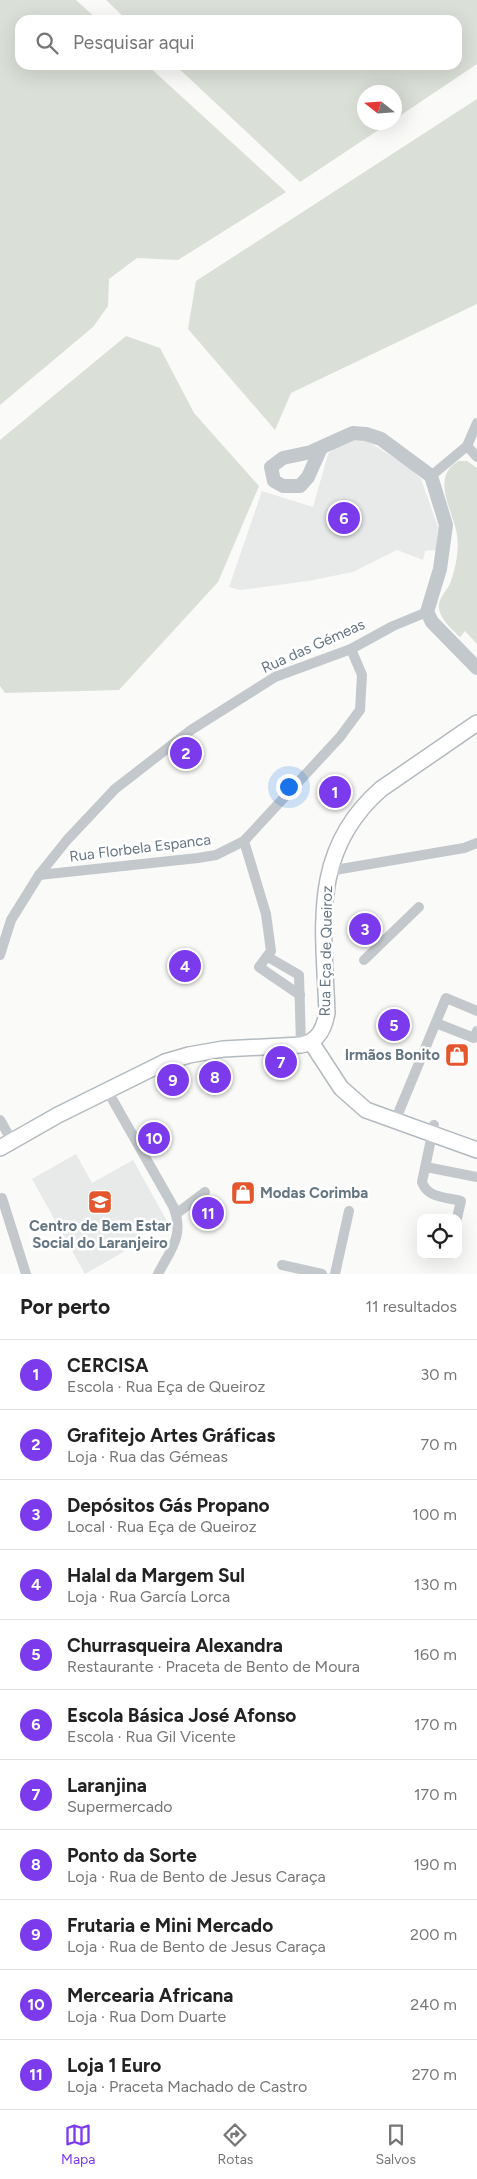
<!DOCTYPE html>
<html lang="pt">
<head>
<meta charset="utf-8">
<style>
	body { margin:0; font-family:Figtree,sans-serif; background:#f6f6f6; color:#222 }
	.controls { position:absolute; right:15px; bottom:15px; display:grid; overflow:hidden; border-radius:10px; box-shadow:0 5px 20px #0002 }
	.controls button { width:45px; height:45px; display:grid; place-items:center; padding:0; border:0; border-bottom:1px solid #e0e0e0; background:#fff; color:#222; font:25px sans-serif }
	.compass { position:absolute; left:357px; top:85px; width:45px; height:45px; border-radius:50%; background:#fff; box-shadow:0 5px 20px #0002; rotate:287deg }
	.you { position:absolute; left:288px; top:786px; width:18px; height:18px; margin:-12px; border:4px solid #fff; border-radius:50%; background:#1a73e8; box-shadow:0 0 0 8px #1a73e833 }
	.badge { display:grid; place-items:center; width:32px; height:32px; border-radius:50%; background:#7c3aed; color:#fff; font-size:16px; font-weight:700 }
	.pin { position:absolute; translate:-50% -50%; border:2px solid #fff; box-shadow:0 1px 5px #0006 }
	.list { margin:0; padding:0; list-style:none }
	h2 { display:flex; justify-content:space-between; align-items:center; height:65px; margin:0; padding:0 20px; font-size:21px }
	h2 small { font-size:16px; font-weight:400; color:#767676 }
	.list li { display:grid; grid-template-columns:32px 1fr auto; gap:15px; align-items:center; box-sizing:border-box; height:70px; padding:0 20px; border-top:1px solid #e0e0e0 }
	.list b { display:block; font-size:19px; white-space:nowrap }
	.list p { margin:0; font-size:16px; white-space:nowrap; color:#767676 }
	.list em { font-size:16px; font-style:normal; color:#767676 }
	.icon { flex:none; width:28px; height:28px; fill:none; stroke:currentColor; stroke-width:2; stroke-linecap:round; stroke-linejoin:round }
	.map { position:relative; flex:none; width:477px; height:1274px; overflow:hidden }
	.search { position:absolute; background:#fff; box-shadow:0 5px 20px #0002; left:15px; right:15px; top:15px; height:55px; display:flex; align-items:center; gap:12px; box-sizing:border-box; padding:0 18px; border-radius:15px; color:#767676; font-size:19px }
	.sheet { height:835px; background:#fff }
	nav { display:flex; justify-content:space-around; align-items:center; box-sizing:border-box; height:70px; border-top:1px solid #e0e0e0; background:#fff; font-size:14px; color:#767676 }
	nav a { display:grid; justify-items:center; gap:2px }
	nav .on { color:#7c3aed }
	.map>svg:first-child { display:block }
</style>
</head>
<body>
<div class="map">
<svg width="477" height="1274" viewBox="0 0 477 1274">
	<rect width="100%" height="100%" fill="#fafaf8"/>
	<g fill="#e8e9e9">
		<polygon points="359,436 409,467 421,479 438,527 436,550 425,551 423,560 397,550 353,572 308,581 240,590 229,587 262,491 313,507 328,454 338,446"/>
		<polygon points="76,1154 92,1183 133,1160 167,1221 129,1242 132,1247 85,1274 32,1179"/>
	</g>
	<g fill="#dadfd7">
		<polygon points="0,0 76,0 98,20 20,20 20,65 147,65 286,192 178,260 137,258 109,279 108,306 93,327 0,405"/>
		<polygon points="106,0 477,0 477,64 395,119 394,92 364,92 364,122 389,123 300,182 175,65 457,65 457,20 127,20"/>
		<polygon points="477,99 477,304 291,393 275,430 188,329 196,281"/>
		<polygon points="126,336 160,348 194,413 259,486 218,582 119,690 5,693 0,686 0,440"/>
		<path d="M 459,461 L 467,461 L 477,468 L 477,644 L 465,631 L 460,637 C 452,629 441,620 439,609 C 437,598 448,591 451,581 C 456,567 459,550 457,535 C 454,512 429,477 459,461 Z"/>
	</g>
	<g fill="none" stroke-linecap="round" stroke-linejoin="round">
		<defs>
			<g id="secondary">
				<polyline points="311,1042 341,1088 366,1110 477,1150"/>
				<path d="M 0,1148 L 58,1115 L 165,1062 L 189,1055 L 223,1049 L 301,1045 C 318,1042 324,1029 327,1013 C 324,928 309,852 381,789 L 477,723"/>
			</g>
		</defs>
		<use href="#secondary" stroke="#b3babf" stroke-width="18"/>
		<g stroke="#c3c8cc" stroke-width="10">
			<polyline points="467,446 477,457"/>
			<polyline points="431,476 467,446 477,423"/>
			<polyline points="244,841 266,914 271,951 259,967 300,995"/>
			<polyline points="329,871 464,848 477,843"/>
			<polyline points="39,875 198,858 216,855 244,841 340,737 360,710 362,675 351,649"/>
			<polyline points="0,955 11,920 39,875 67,840 115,789 191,730 275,677 351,649 393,626 427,612"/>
			<polyline points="268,957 299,975 301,1045"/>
			<polyline points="364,960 419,907"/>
			<polyline points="436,1023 474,1038 477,1031"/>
			<path d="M 107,1090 L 173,1206 C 185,1235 171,1249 158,1274"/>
			<polyline points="0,1120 12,1141"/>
			<polyline points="395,1121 446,998 477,1011"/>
			<path d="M 434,1125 L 422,1182 C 427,1198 446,1197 461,1201 L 457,1218"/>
			<polyline points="426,1167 477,1177"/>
			<polyline points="2,1198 26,1274"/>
			<polyline points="176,1214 205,1192"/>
			<polyline points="282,1265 322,1274"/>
			<polyline points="335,1274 349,1211"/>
		</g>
		<polyline stroke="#c3c8cc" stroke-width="14" points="321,448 308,477 300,486 283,486 274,481 271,467 283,458 311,452 353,433 366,434 381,439 431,476 446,525 440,569 427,612 432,622 477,668"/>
		<use href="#secondary" stroke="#fff" stroke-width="15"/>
	</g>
	<defs>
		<symbol id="shop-square" viewBox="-11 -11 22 22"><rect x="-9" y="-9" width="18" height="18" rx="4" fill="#e4572e" stroke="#fff"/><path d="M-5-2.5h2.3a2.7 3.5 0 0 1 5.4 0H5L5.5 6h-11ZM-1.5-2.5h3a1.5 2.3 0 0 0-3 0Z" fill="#fff"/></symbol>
		<symbol id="school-square" viewBox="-11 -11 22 22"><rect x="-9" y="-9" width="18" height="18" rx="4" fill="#e4572e" stroke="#fff"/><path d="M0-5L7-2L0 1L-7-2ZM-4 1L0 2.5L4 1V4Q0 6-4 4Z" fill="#fff"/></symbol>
	</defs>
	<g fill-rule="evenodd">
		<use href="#shop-square" x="443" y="1041" width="28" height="28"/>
		<use href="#shop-square" x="229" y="1179" width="28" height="28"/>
		<use href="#school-square" x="86" y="1188" width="28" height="28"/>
	</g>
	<g text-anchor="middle" stroke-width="5" stroke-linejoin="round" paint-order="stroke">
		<g font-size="15" fill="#657683" stroke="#fff">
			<text transform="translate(313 646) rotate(-24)" y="5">Rua das Gémeas</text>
			<text transform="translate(140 848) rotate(-7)" y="5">Rua Florbela Espanca</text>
			<text transform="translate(326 951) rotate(-89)" y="5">Rua Eça de Queiroz</text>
		</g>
		<g font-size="15" font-weight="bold" fill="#657683" stroke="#fff" text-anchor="end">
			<text x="440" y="1060">Irmãos Bonito</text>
			<text x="260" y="1198" text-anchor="start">Modas Corimba</text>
			<text x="100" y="1231" text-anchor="middle">Centro de Bem Estar<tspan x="100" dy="17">Social do Laranjeiro</tspan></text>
		</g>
	</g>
</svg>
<div class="controls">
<button><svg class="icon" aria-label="locate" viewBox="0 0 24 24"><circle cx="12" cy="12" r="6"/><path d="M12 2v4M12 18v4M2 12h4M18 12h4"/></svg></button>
</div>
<svg class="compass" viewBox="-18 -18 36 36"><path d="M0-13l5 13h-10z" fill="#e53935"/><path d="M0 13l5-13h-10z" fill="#767676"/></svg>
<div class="you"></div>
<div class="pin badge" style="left:335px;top:792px">1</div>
<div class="pin badge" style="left:186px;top:753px">2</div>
<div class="pin badge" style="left:365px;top:929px">3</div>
<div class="pin badge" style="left:185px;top:966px">4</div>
<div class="pin badge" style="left:394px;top:1025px">5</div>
<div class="pin badge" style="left:344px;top:518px">6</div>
<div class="pin badge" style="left:281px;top:1062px">7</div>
<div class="pin badge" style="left:215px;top:1077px">8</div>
<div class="pin badge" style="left:173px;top:1080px">9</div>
<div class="pin badge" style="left:154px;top:1138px">10</div>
<div class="pin badge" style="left:208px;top:1213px">11</div>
<div class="search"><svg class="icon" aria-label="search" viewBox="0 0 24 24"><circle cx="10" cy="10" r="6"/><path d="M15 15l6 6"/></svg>Pesquisar aqui</div>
</div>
<section class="sheet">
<h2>Por perto<small>11 resultados</small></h2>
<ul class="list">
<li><span class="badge">1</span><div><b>CERCISA</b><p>Escola · Rua Eça de Queiroz</p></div><em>30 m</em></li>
<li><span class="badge">2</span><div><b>Grafitejo Artes Gráficas</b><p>Loja · Rua das Gémeas</p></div><em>70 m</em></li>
<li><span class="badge">3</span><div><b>Depósitos Gás Propano</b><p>Local · Rua Eça de Queiroz</p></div><em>100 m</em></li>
<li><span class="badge">4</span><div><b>Halal da Margem Sul</b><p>Loja · Rua García Lorca</p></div><em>130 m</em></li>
<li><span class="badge">5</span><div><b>Churrasqueira Alexandra</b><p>Restaurante · Praceta de Bento de Moura</p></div><em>160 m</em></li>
<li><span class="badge">6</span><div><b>Escola Básica José Afonso</b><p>Escola · Rua Gil Vicente</p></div><em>170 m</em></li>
<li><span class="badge">7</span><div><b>Laranjina</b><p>Supermercado</p></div><em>170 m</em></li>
<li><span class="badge">8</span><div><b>Ponto da Sorte</b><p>Loja · Rua de Bento de Jesus Caraça</p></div><em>190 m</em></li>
<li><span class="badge">9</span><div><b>Frutaria e Mini Mercado</b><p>Loja · Rua de Bento de Jesus Caraça</p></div><em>200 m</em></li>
<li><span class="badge">10</span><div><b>Mercearia Africana</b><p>Loja · Rua Dom Duarte</p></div><em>240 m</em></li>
<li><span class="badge">11</span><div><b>Loja 1 Euro</b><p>Loja · Praceta Machado de Castro</p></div><em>270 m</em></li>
</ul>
</section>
<nav>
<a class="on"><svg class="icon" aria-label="map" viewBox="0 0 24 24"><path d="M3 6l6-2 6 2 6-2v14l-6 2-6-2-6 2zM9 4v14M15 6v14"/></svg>Mapa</a>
<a><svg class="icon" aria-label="directions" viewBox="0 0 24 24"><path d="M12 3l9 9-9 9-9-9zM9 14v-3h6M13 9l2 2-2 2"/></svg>Rotas</a>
<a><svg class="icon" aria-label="saved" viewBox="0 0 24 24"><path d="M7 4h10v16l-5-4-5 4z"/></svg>Salvos</a>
</nav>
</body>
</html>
